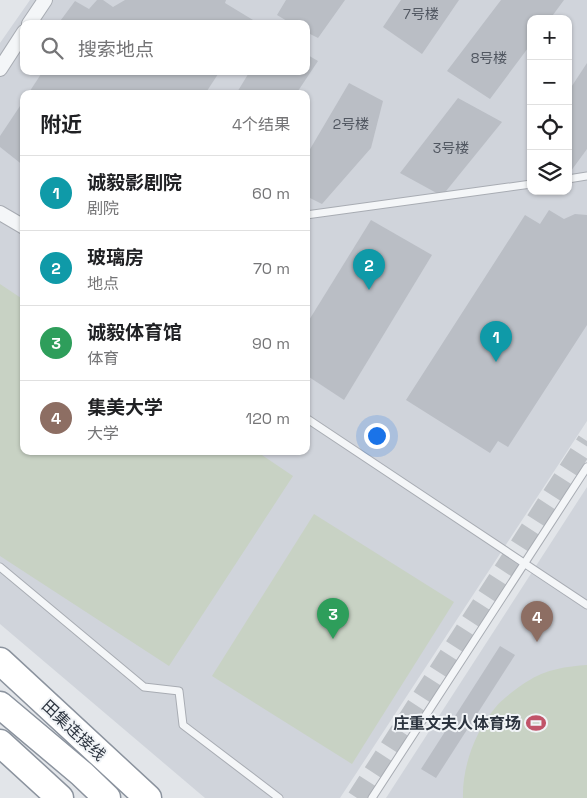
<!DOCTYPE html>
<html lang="zh">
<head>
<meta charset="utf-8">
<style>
	body { margin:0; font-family:"Space Grotesk","Noto Sans SC",sans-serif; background:#f6f6f6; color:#202124 }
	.controls { position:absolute; right:15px; top:15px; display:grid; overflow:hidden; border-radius:10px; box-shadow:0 1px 4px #0004 }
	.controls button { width:45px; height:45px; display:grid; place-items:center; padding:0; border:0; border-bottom:1px solid #e0e0e0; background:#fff; color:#202124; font:25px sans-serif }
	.you { position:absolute; left:376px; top:435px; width:18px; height:18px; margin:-12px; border:4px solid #fff; border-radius:50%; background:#1a73e8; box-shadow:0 0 0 8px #1a73e833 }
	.badge { display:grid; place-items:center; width:32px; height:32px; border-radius:50%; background:#0f766e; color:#fff; font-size:16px; font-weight:700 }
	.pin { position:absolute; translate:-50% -41px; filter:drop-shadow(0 1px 2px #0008) }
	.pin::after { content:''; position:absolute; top:26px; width:18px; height:15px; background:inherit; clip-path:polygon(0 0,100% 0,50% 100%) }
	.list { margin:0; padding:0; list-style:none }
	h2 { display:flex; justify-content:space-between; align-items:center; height:65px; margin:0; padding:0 20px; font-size:21px }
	h2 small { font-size:16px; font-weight:400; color:#757577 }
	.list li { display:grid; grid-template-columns:32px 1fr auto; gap:15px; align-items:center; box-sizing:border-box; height:75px; padding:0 20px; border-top:1px solid #e0e0e0 }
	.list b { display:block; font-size:19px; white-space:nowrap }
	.list p { margin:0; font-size:16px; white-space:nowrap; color:#757577 }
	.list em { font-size:16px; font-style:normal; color:#757577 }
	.icon { flex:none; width:28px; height:28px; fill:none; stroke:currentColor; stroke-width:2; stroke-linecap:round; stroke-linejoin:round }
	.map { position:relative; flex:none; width:587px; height:798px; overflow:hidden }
	.search { position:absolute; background:#fff; box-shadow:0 1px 4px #0004; left:20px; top:20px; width:290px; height:55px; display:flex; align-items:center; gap:12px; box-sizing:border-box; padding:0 18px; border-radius:10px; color:#757577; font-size:19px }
	.panel { position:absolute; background:#fff; box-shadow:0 1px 4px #0004; left:20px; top:90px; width:290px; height:365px; border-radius:10px }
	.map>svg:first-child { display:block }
</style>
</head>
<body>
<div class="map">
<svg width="587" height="798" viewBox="0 0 587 798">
	<rect width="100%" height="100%" fill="#e2e5e9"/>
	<g fill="#d0d4db" fill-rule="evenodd">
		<path d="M 30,0 L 587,0 L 587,421 L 340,798 L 205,798 L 0,624 L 0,43 ZM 531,19 L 568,19 L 568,191 L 531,191 ZM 24,24 L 306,24 L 306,71 L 24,71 ZM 24,94 L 306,94 L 306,451 L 24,451 Z"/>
		<polygon points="587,487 587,798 386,798"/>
	</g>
	<g fill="#c8d2c4">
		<polygon points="0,284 24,300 24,451 256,451 293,476 169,666 0,556"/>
		<polygon points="314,514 454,602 352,764 212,676"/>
		<path d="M 587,665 L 587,798 L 463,798 C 462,767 475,732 495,708 C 501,700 518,687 528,681 C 544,670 568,666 587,665 Z"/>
	</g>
	<g fill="#babec5">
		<polygon points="97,0 103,0 113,7 125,0 226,0 225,3 253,20 251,24 58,24 75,1 89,9"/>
		<polygon points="286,0 345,0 318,38 306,32 306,24 292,24 277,15"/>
		<polygon points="401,0 459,0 422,54 383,27"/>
		<polygon points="501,0 564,0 550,19 531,19 531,44 490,99 447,71"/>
		<polygon points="306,54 318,61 296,94 236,94 250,71 306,71"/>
		<polygon points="587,63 587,149 568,175 568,92"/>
		<polygon points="43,71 220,71 205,94 28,94"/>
		<polygon points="349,83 383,101 371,148 322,204 306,196 306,156"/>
		<polygon points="458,98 502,122 442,196 400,173"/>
		<polygon points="24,100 24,166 0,147 0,136"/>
		<polygon points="549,210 564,219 575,214 587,215 587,325 508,447 498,441 490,453 406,400 525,215 540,224"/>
		<polygon points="371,220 432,255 344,400 306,375 306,325"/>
		<polygon points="500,646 515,655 436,778 421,769"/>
	</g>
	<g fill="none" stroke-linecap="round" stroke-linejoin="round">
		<polyline stroke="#bec2c7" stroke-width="20" stroke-dasharray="20 10" stroke-linecap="butt" points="357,798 587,441"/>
		<defs>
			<g id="lane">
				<polyline points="568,179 587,176"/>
				<polyline points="306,215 531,184"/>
				<polyline points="306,418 587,605"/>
				<polyline points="0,567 144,687 179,691 183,725 279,798"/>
				<polyline points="372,798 587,467"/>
			</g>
			<g id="street">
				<polyline points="29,24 45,0"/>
				<polyline points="0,69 24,32"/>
				<polyline points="0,213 24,227"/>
			</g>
			<g id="highway">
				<polyline points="0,661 148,798"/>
				<polyline points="0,705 82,774 107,798"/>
				<polyline points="0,743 60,798"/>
			</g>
		</defs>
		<use href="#lane" stroke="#a8acb3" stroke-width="9"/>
		<use href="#street" stroke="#a8acb3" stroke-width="16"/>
		<use href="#highway" stroke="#8b939e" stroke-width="29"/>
		<use href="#lane" stroke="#f4f6f8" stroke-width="7"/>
		<use href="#street" stroke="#f4f6f8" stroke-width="14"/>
		<use href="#highway" stroke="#fff" stroke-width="26"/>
	</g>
	<defs>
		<symbol id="stadium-bare" viewBox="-9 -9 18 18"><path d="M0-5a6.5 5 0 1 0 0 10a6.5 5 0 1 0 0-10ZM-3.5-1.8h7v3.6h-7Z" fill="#c15469" stroke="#f1f4f7" stroke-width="2.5" paint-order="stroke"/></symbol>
	</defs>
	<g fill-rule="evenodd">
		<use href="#stadium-bare" x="522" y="709" width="28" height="28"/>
	</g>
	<g text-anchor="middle" stroke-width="4" stroke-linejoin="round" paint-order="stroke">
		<g font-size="14" fill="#505660">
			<text x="421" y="19">7号楼</text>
			<text x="489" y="63">8号楼</text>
			<text x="351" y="129">2号楼</text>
			<text x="451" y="153">3号楼</text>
		</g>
		<g font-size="16" font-weight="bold" fill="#2c343f" stroke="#f1f4f7" text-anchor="end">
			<text x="521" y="729">庄重文夫人体育场</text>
		</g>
		<g font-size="16" fill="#2c343f" stroke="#f1f4f7">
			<text transform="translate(74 730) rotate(43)" y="6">田集连接线</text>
		</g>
	</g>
</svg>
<div class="controls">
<button>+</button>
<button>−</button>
<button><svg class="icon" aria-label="locate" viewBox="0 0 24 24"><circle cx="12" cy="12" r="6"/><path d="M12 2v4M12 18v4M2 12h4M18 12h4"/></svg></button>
<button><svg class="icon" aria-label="layers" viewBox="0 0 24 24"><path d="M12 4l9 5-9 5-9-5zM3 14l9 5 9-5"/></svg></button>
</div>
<div class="you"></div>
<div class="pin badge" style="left:496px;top:362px;background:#0f9aa8">1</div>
<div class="pin badge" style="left:369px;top:290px;background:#0f9aa8">2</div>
<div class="pin badge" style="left:333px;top:639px;background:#2e9e5b">3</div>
<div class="pin badge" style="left:537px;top:642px;background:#8d6e63">4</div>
<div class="search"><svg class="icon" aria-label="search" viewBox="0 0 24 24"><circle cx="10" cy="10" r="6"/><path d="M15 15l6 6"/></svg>搜索地点</div>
<section class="panel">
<h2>附近<small>4个结果</small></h2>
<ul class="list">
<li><span class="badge" style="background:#0f9aa8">1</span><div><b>诚毅影剧院</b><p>剧院</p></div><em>60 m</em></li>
<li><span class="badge" style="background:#0f9aa8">2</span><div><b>玻璃房</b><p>地点</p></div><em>70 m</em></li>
<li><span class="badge" style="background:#2e9e5b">3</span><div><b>诚毅体育馆</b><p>体育</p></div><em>90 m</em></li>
<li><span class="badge" style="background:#8d6e63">4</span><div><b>集美大学</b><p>大学</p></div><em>120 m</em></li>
</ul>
</section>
</div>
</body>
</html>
